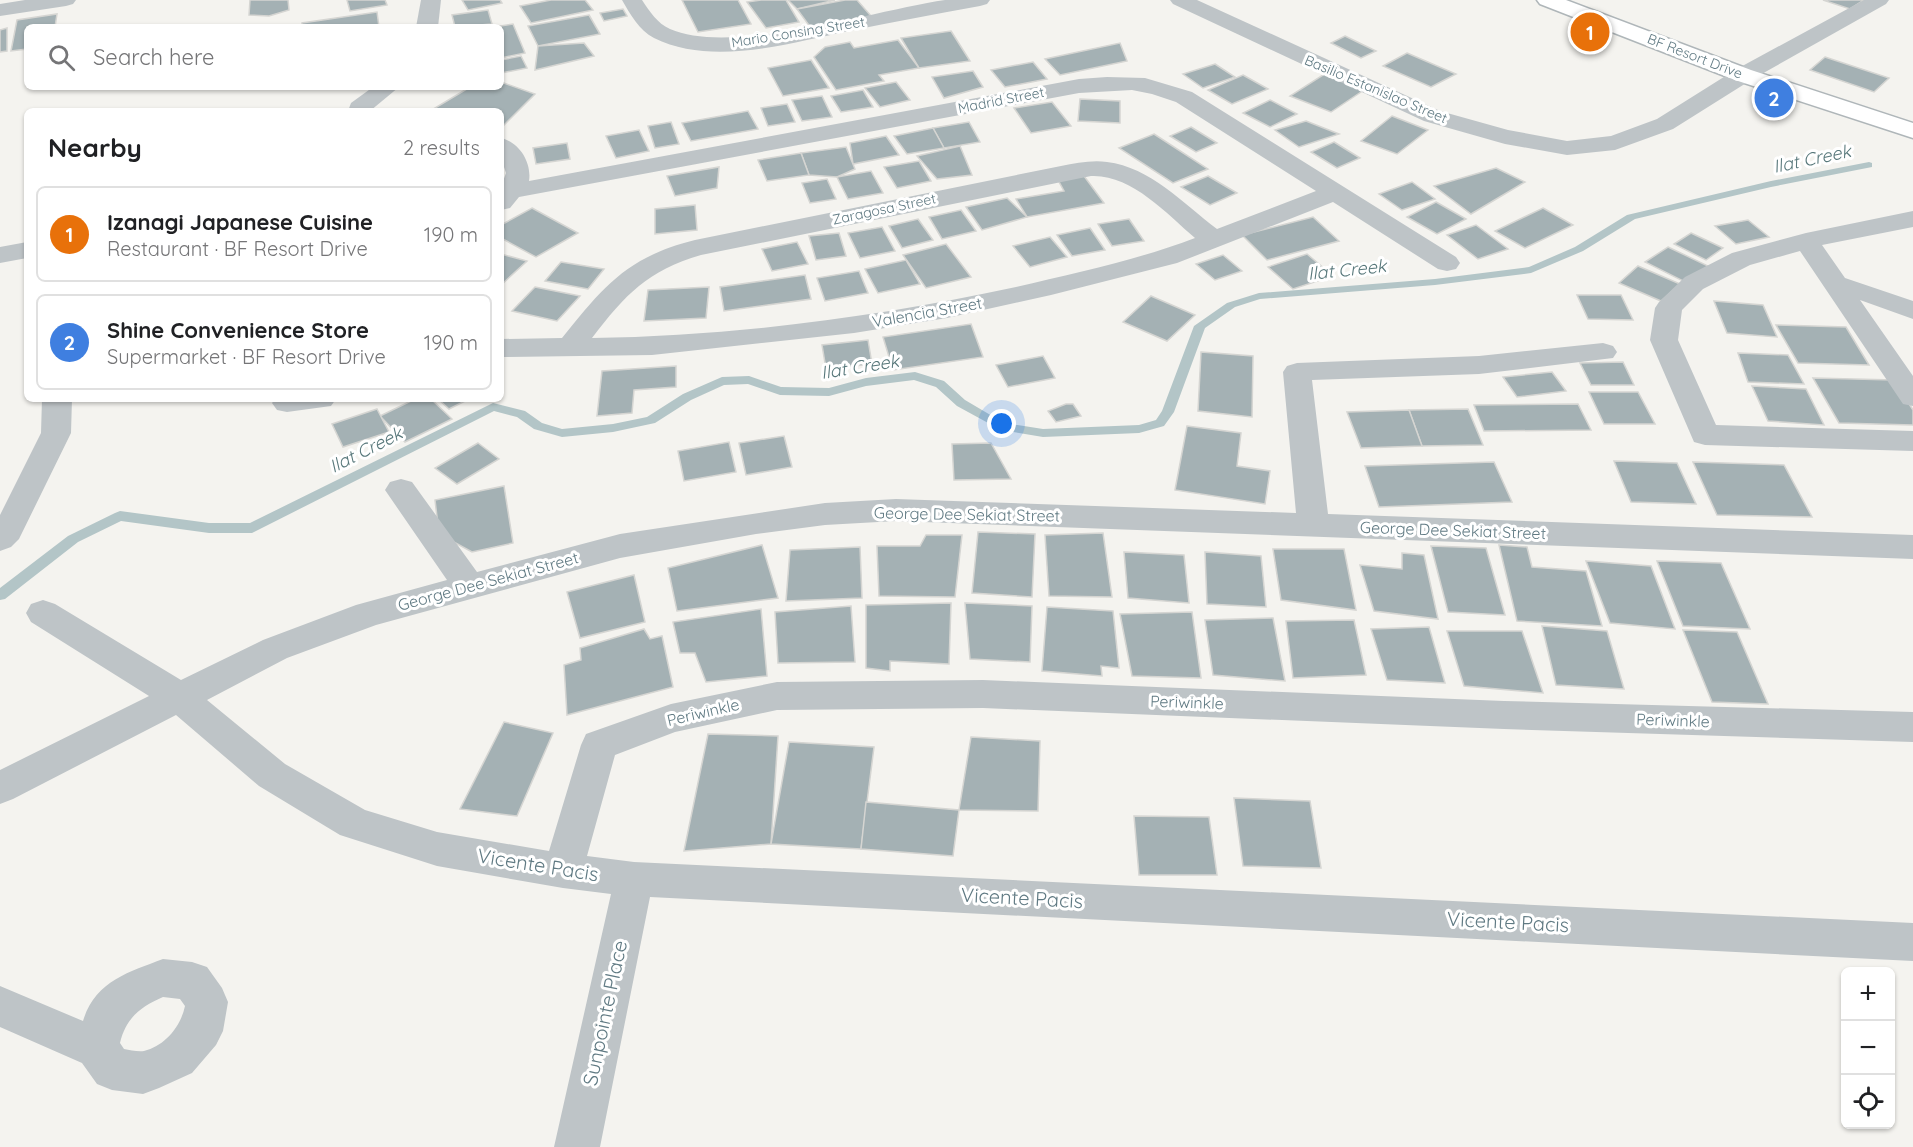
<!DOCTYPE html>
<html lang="en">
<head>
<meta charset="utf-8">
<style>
	body { margin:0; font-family:Quicksand,sans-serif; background:#f6f6f6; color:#202124 }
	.controls { position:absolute; right:18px; bottom:18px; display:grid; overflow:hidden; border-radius:9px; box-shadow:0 2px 4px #0004 }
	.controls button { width:54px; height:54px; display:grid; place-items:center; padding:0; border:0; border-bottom:2px solid #e0e0e0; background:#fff; color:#202124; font:30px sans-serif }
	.you { position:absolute; left:1002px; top:424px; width:21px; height:21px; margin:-15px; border:4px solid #fff; border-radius:50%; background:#1a73e8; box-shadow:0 0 0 9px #1a73e833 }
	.badge { display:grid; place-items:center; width:39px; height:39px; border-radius:50%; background:#1a73e8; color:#fff; font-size:20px; font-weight:700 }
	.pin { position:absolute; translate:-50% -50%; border:3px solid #fff; box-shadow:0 2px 6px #0006 }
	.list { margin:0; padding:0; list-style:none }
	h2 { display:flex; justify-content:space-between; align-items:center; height:78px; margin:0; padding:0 24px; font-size:26px }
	h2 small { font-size:20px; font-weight:400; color:#757577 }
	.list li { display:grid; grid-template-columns:39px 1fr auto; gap:18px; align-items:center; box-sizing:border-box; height:96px; margin:0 12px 12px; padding:0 12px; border:2px solid #e0e0e0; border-radius:9px }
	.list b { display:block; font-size:22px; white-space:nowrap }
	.list p { margin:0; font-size:20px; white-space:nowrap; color:#757577 }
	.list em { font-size:20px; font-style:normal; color:#757577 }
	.icon { flex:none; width:33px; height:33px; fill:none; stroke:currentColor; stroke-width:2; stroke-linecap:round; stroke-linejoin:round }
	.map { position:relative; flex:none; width:1913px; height:1147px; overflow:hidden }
	.search { position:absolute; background:#fff; box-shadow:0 2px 4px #0004; left:24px; top:24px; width:480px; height:66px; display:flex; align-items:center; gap:15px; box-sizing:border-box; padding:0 21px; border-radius:9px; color:#757577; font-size:22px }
	.panel { position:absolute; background:#fff; box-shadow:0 2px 4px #0004; left:24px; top:108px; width:480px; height:294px; border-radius:9px }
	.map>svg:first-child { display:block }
</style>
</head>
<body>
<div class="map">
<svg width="1913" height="1147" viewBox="0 0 1913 1147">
	<rect width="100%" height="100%" fill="#f4f3ef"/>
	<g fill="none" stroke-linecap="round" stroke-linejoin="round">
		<polygon fill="#b3c5c7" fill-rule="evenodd" points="1869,162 1872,163 1872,167 1771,187 1635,219 1583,251 1531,273 1435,285 1260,299 1235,307 1205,328 1174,412 1164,426 1139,433 1043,437 1001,430 957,406 936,387 914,380 866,386 829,396 780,395 748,384 724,385 691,400 655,423 613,432 562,437 534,429 517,417 494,411 252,533 209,533 121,521 78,542 5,599 0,600 0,588 68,536 115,513 120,511 209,523 250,523 493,403 525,411 542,423 562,429 613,424 647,417 683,394 722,377 749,376 781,387 829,388 866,378 915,372 944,381 965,400 1004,423 1043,429 1139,425 1156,420 1162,411 1194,326 1227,303 1259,293 1435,279 1529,267 1575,247 1627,215 1771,181"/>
	</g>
	<g fill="#a4b1b4" stroke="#d5d5d2" stroke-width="1.5">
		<polygon points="250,0 288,0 289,10 269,16 249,15"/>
		<polygon points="347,0 385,0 387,5 350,11"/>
		<polygon points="462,0 500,0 502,3 468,10"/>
		<polygon points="551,0 585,0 593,10 531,23 520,6"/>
		<polygon points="682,0 738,0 751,24 698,32"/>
		<polygon points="761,0 786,0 799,22 766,28 747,2"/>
		<polygon points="788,0 835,0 797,9"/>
		<polygon points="845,0 857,0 871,16 811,28 797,9"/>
		<polygon points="1823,0 1864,0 1850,9"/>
		<polygon points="623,9 627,16 604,21 600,13"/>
		<polygon points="488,10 492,24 455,27 452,15"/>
		<polygon points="377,12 379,27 302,27 302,23"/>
		<polygon points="57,14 55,27 27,27 27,49 11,51 17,20"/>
		<polygon points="589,15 600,34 538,46 528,26"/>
		<polygon points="513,24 525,53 501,58 501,27 494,27"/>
		<polygon points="7,28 7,51 0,52 0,30"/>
		<polygon points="951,31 970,61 919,68 901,38"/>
		<polygon points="1345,36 1376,51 1361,58 1331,43"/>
		<polygon points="898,40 919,68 879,75 884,81 836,90 814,57 825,47 850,42 854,48"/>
		<polygon points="584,43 594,56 535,70 538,46"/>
		<polygon points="1120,43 1127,61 1060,75 1045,59"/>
		<polygon points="1407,53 1456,74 1431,87 1383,66"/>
		<polygon points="521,56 527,68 501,73 501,60"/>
		<polygon points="1825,57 1889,78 1874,92 1810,70"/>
		<polygon points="811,60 829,88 783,96 768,68"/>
		<polygon points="1033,62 1047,79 1005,87 991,70"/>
		<polygon points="1215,64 1235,77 1203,88 1183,74"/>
		<polygon points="973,71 983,87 944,98 932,77"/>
		<polygon points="1326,73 1367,88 1331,112 1290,96"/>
		<polygon points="1243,75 1268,89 1232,104 1208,90"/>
		<polygon points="501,82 535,94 502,127 501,111 430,111 470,87 501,87"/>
		<polygon points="896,82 910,100 880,107 865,88"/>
		<polygon points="863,90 873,107 841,112 831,96"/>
		<polygon points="822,96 832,117 802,121 792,100"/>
		<polygon points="1080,99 1120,101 1120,123 1078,121"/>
		<polygon points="1270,100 1297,114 1270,127 1243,113"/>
		<polygon points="1052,102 1071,126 1031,133 1014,108"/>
		<polygon points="787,104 795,122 768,126 761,108"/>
		<polygon points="748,111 758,129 691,141 682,123"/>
		<polygon points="1392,116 1428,130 1397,154 1361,141"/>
		<polygon points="1306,121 1339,134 1299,147 1275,130"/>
		<polygon points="671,122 679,144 655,148 648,126"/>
		<polygon points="969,122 980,142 944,148 933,128"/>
		<polygon points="1191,127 1217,143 1196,152 1170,136"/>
		<polygon points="933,128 944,148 907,154 894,136"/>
		<polygon points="639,130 649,151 616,158 606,136"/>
		<polygon points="1154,134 1208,169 1173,183 1119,148"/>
		<polygon points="886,136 899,155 853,164 850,143"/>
		<polygon points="1334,142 1360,158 1337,168 1311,152"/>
		<polygon points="567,143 570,159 536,164 533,148"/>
		<polygon points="960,146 972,175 937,179 917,156"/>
		<polygon points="846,147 855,169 837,177 809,175 801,153"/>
		<polygon points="801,153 809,175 767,181 758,160"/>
		<polygon points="919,161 931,181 897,188 884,167"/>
		<polygon points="719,167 717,188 675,196 667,176"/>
		<polygon points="1496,168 1525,182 1471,214 1434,186"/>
		<polygon points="871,171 883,193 848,199 837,177"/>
		<polygon points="1084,176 1104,203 1027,217 1016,199 1064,191 1058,180"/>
		<polygon points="1208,176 1237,193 1210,205 1181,187"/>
		<polygon points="827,179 836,199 810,203 802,183"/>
		<polygon points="1412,182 1435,199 1402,210 1379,194"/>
		<polygon points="1007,198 1027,217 982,230 966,207"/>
		<polygon points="1436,202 1466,219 1437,234 1407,217"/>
		<polygon points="695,205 697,230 655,234 655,209"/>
		<polygon points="532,208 578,233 536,257 501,238 501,225"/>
		<polygon points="1543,208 1573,225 1525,248 1495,231"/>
		<polygon points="961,210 976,231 942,239 929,217"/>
		<polygon points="1313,217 1339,241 1267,260 1242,235"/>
		<polygon points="918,219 933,240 902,248 889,226"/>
		<polygon points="1129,219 1144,241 1112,246 1098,224"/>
		<polygon points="1748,220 1769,237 1736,244 1715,226"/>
		<polygon points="1476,225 1508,249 1478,259 1447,235"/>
		<polygon points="882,227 895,251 860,258 848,233"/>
		<polygon points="1090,228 1105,250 1072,256 1057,235"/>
		<polygon points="839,233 846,256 816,260 809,236"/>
		<polygon points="1691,233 1723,248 1706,260 1674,244"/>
		<polygon points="1050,237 1067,257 1030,267 1013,246"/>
		<polygon points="797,242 808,264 772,271 762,249"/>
		<polygon points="946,244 971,277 926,288 903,255"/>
		<polygon points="1668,247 1708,266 1685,282 1645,262"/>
		<polygon points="501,254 527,261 501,285"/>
		<polygon points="1307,254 1333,276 1293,289 1268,267"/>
		<polygon points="1223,255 1242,271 1215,280 1196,264"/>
		<polygon points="906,260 920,284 878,293 865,269"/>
		<polygon points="561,262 604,269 588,289 545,281"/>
		<polygon points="1638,266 1680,284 1661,301 1619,283"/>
		<polygon points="859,271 868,293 825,301 817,278"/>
		<polygon points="805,275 811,299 724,311 720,287"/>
		<polygon points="535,287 580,296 557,321 512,311"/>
		<polygon points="709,287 706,318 644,321 648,290"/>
		<polygon points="1577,295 1621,295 1633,320 1588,319"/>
		<polygon points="1151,296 1195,315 1167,341 1123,322"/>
		<polygon points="1714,301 1763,305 1777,337 1727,333"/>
		<polygon points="971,324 983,357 893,370 883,337"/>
		<polygon points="1776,325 1846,327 1869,365 1798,363"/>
		<polygon points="868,340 872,364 826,369 822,345"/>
		<polygon points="1201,352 1253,356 1252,417 1198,411"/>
		<polygon points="1738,353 1788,355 1804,384 1748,382"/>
		<polygon points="1043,356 1055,378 1008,387 996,365"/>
		<polygon points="1623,362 1634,385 1591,385 1580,363"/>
		<polygon points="676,366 676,387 634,390 632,413 597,416 602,371"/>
		<polygon points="1552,372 1566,391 1517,397 1503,377"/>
		<polygon points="1813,378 1894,380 1913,410 1913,425 1839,423"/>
		<polygon points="1752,386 1806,389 1824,425 1768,421"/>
		<polygon points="1589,392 1638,392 1655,424 1604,424"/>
		<polygon points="415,399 431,399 452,419 405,442 380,416"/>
		<polygon points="438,399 469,399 449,409"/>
		<polygon points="1066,404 1073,404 1081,416 1056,422 1048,411"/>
		<polygon points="1578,404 1591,430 1484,431 1474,405"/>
		<polygon points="377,409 389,432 343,447 332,424"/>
		<polygon points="1468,409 1483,445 1422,446 1409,410"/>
		<polygon points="1409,410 1422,446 1361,448 1347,412"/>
		<polygon points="1187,426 1241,433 1237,466 1270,471 1265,504 1175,490"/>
		<polygon points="784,436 792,467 746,475 739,443"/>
		<polygon points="729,442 736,472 684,481 678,451"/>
		<polygon points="478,443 499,459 457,484 435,468"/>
		<polygon points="991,443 1011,479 954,480 952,444"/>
		<polygon points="1614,461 1677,463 1696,504 1631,502"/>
		<polygon points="1494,462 1512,502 1379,507 1365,466"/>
		<polygon points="1693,462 1784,465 1812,517 1717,515"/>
		<polygon points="504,486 513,543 472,552 439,534 435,500"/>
		<polygon points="978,532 1035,534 1032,597 972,593"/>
		<polygon points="1103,533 1112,597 1049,596 1045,535"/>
		<polygon points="926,535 962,535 955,597 879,596 877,546 920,546"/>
		<polygon points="762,545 778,598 677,611 668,568"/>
		<polygon points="1499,545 1527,547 1532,567 1586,571 1602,626 1517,621"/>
		<polygon points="1431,546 1486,548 1505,615 1448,612"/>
		<polygon points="860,547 862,598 786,601 790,550"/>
		<polygon points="1273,549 1344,549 1356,610 1281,600"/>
		<polygon points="1124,552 1184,555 1189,603 1128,598"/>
		<polygon points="1205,552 1261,556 1266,607 1207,604"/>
		<polygon points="1402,553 1424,555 1438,619 1374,611 1360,565 1402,569"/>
		<polygon points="1586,561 1651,566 1675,629 1610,623"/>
		<polygon points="1657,561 1721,563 1750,629 1683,626"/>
		<polygon points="634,575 645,622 580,638 567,592"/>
		<polygon points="951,603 949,664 890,661 890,671 866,668 866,605"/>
		<polygon points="965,603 1032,606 1030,662 970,659"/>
		<polygon points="851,606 855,662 778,663 775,612"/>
		<polygon points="1047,607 1113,611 1119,668 1101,666 1102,676 1042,671"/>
		<polygon points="761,609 767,676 706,682 695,653 680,653 673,622"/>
		<polygon points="1192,612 1201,678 1132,676 1120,614"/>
		<polygon points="1273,618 1285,681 1213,675 1205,620"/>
		<polygon points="1354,620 1366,675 1293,678 1286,621"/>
		<polygon points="1542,626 1607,631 1624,689 1556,685"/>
		<polygon points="1429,627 1445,683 1387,680 1371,629"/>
		<polygon points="644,629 650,639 662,636 673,687 567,715 564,665 581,660 580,648"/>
		<polygon points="1683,630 1737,632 1768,704 1712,702"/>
		<polygon points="1447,631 1522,631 1543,693 1464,686"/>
		<polygon points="504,722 553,733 517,816 460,809"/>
		<polygon points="708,734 778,736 771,844 684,851"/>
		<polygon points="971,737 1040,741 1038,811 959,810"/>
		<polygon points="789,742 874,747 861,849 771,844"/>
		<polygon points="1234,798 1310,801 1321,868 1243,866"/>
		<polygon points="866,802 959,810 953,856 861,849"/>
		<polygon points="1134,816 1209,817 1217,875 1139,875"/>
	</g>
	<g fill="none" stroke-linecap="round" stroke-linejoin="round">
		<defs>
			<polygon id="major" points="1537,0 1566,0 1751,70 1913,123 1913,138 1735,80 1540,4"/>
		</defs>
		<use href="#major" stroke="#afb6b9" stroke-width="3"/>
		<g fill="#bec4c7" fill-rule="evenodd">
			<polygon points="25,0 76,0 73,4 66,6 0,16 0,4"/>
			<polygon points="421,0 441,0 438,27 416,27"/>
			<path d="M 622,0 L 642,0 C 650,12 657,23 670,29 C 731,56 876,10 945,0 C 959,0 975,0 990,0 L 987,4 L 980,6 C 936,14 892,22 849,31 C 789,43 713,67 654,38 C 639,30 630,14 622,0 Z"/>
			<polygon points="1170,0 1197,0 1440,111 1508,130 1567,141 1611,136 1657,119 1735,70 1864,0 1889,0 1886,4 1751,80 1673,129 1615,150 1567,155 1505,144 1424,121 1173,4"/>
			<path d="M 1107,77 L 1145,78 L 1192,92 L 1456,257 L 1460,263 L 1456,269 L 1447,271 L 1438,269 L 1333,202 L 1177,263 L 1051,295 L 947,318 L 854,333 L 652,355 L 501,357 L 501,339 L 562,338 C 604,286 627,257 695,240 L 1061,166 C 1076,163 1092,160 1107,162 C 1150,167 1184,204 1217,229 L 1316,191 L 1176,102 L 1152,94 L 1132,90 L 1079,93 L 519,197 L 510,208 L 501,210 L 501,187 L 506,173 L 501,158 L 501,138 C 519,142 532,162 529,181 L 1079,79 ZM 1091,176 C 1131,174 1166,213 1195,238 C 1137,260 1076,273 1016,287 C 877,317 734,336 592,338 C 626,294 647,271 701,255 Z"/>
			<polygon points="373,87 399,87 370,111 348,111 351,103"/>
			<polygon points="1913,211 1913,227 1822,245 1845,278 1913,301 1913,319 1860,300 1913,376 1913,406 1903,404 1800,251 1750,265 1703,289 1682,310 1678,340 1716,425 1913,431 1913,451 1705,445 1694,442 1650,340 1655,308 1659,302 1685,277 1732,253 1806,233"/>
			<polygon points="27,242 27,258 0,263 0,247"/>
			<polygon points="1603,343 1613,346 1617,352 1613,358 1479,374 1312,380 1328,514 1913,535 1913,559 896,521 825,525 756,534 620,558 376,625 287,658 207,700 285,764 365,810 437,832 549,851 581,745 586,734 671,704 777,682 983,680 1504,701 1913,712 1913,742 1504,729 983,708 777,710 675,732 615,755 587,856 634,862 1913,923 1913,961 650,897 600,1147 554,1147 611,894 563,888 437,866 340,835 259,786 176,715 13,799 0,804 0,770 149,696 31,622 26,613 31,604 43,600 55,604 181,680 263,640 356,605 447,580 385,490 390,482 401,479 412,482 477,572 620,534 825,503 896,499 1296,513 1283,372 1287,366 1297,363 1479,356"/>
			<polygon points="42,399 72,399 71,433 19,539 11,547 0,551 0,515 41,433"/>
			<polygon points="275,399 336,399 331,406 287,412 277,410 272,403"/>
			<path d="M 163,959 L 192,962 L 207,967 L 222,988 L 228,1002 L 223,1031 L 216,1045 L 192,1073 L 159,1088 L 143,1094 L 112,1090 L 97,1084 L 82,1063 L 0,1027 L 0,986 L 83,1021 C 95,981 129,972 163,959 ZM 163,997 L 180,999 L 185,1006 C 181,1026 165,1046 144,1051 C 138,1052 130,1050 124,1049 L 120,1043 C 126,1018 140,1007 163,997 Z"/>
		</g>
		<use href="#major" fill="#fff" fill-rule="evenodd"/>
	</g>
	<g text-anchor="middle" stroke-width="6" stroke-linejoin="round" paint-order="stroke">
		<g font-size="14" fill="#607a83" stroke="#fff">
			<text transform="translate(798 32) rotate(-9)" y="5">Mario Consing Street</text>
			<text transform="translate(1695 56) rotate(21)" y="5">BF Resort Drive</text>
			<text transform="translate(1376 89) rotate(23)" y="5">Basilio Estanislao Street</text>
			<text transform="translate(1001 100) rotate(-11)" y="5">Madrid Street</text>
			<text transform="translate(884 209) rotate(-12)" y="5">Zaragosa Street</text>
		</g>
		<g font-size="16" fill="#607a83" stroke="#fff">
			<text transform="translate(927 312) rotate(-10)" y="6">Valencia Street</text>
			<text transform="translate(967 514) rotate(1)" y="6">George Dee Sekiat Street</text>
			<text transform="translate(1453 530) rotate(2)" y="6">George Dee Sekiat Street</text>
			<text transform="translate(488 581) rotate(-15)" y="6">George Dee Sekiat Street</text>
			<text transform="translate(1187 702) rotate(2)" y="6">Periwinkle</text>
			<text transform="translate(703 712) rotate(-13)" y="6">Periwinkle</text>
			<text transform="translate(1673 720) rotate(2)" y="6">Periwinkle</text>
		</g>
		<g font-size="18" font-style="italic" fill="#57777a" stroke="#fff">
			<text transform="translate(1812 159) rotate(-12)" y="6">Ilat Creek</text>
			<text transform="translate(1347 270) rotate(-6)" y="6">Ilat Creek</text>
			<text transform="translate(860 367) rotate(-9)" y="6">Ilat Creek</text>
			<text transform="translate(366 450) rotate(-27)" y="6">Ilat Creek</text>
		</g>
		<g font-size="20" fill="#607a83" stroke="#fff">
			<text transform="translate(538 865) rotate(9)" y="7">Vicente Pacis</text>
			<text transform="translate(1022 898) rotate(3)" y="7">Vicente Pacis</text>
			<text transform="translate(1508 922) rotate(3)" y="7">Vicente Pacis</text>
			<text transform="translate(605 1013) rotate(-78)" y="7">Sunpointe Place</text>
		</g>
	</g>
</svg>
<div class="controls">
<button>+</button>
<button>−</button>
<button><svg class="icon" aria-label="locate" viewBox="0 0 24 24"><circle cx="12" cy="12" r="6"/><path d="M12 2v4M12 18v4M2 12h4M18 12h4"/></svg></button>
</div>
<div class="you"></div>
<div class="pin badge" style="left:1590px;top:32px;background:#e8710a">1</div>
<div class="pin badge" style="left:1774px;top:98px;background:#3f7fe0">2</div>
<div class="search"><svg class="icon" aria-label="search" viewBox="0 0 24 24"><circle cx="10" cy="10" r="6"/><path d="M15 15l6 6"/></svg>Search here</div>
<section class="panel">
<h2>Nearby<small>2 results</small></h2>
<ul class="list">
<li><span class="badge" style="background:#e8710a">1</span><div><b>Izanagi Japanese Cuisine</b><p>Restaurant · BF Resort Drive</p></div><em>190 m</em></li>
<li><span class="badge" style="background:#3f7fe0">2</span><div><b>Shine Convenience Store</b><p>Supermarket · BF Resort Drive</p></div><em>190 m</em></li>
</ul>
</section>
</div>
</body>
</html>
